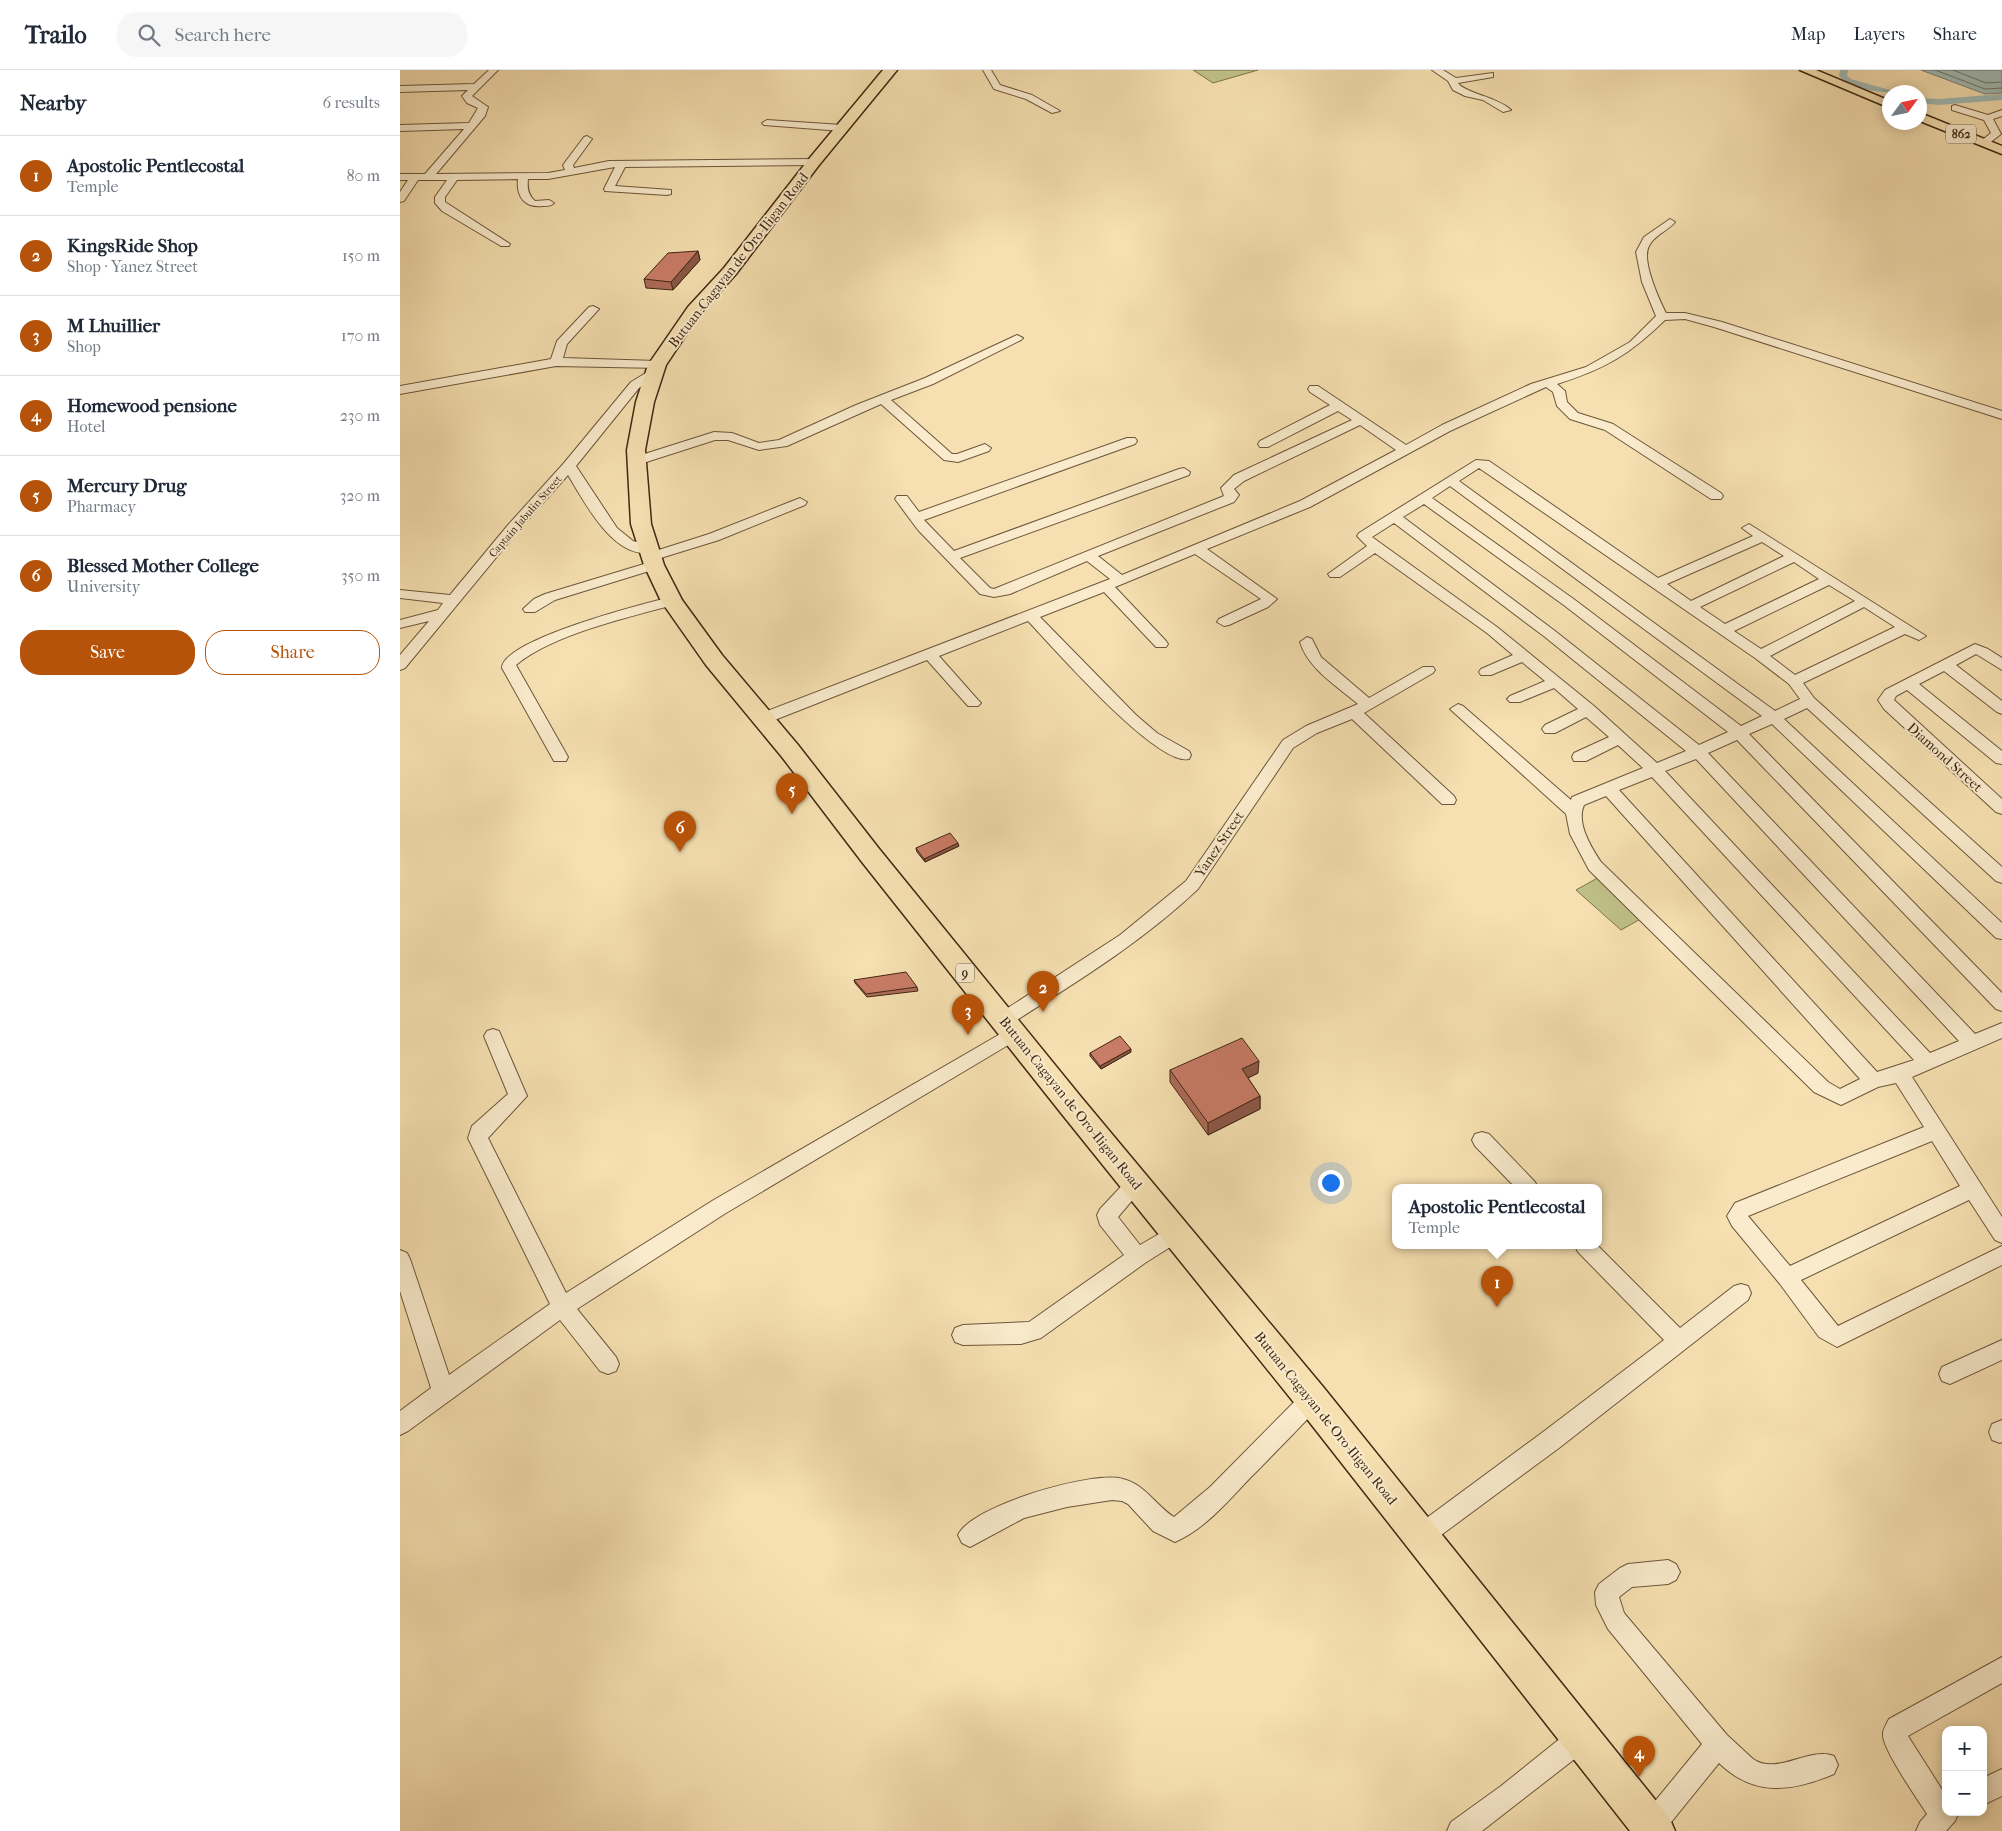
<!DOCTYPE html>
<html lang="en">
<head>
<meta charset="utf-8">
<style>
	body { margin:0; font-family:"IM FELL French Canon",serif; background:#f6f6f7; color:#1f2937 }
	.controls { position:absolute; right:15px; bottom:15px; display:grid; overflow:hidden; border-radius:10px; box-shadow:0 2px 12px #0003 }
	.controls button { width:45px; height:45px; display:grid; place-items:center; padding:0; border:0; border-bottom:1px solid #e0e1e3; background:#fff; color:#1f2937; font:25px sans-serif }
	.compass { position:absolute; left:1482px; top:15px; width:45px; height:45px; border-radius:50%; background:#fff; box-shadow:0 2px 12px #0003; rotate:57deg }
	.you { position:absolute; left:930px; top:1112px; width:18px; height:18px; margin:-12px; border:4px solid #fff; border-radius:50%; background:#1a73e8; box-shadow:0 0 0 8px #1a73e833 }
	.badge { display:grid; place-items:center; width:32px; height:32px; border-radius:50%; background:#b45309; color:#fff; font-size:16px; font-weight:700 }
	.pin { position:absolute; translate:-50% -41px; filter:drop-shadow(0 1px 2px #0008) }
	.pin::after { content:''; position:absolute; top:26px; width:18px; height:15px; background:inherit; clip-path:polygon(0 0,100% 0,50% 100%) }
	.popup { position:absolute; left:992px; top:1114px; width:210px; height:65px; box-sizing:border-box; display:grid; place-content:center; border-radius:10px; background:#fff; filter:drop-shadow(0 1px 4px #0005); font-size:16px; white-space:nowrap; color:#747a83 }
	.popup b { font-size:19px; color:#1f2937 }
	.popup::after { content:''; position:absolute; left:50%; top:100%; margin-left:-10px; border:10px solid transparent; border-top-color:#fff }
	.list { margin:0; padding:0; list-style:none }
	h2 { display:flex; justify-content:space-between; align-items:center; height:65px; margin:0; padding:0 20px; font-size:21px }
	h2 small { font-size:16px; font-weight:400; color:#747a83 }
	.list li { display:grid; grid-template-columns:32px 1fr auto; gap:15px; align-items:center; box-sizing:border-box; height:80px; padding:0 20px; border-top:1px solid #e0e1e3 }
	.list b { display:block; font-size:19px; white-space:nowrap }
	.list p { margin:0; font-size:16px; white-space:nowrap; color:#747a83 }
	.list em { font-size:16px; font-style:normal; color:#747a83 }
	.actions { display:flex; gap:10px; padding:15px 20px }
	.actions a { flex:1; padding:11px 0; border:1px solid #b45309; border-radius:20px; text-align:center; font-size:18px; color:#b45309 }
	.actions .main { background:#b45309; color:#fff }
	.icon { flex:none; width:28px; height:28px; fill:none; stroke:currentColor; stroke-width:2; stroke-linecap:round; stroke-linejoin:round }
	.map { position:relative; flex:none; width:1602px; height:1761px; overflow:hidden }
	header { display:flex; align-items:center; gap:30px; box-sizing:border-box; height:70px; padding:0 25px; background:#fff; border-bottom:1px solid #e0e1e3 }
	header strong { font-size:24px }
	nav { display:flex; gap:28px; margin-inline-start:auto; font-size:18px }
	.search { width:350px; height:45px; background:#f6f6f7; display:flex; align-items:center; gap:12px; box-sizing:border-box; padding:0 18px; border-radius:20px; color:#747a83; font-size:19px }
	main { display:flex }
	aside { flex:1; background:#fff }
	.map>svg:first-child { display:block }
</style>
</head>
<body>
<header>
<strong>Trailo</strong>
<div class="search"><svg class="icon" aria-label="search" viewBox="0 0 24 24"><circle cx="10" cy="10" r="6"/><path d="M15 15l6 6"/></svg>Search here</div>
<nav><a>Map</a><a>Layers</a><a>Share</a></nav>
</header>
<main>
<aside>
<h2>Nearby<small>6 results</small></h2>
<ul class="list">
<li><span class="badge">1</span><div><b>Apostolic Pentlecostal</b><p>Temple</p></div><em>80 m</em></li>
<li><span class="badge">2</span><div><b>KingsRide Shop</b><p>Shop · Yanez Street</p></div><em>150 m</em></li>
<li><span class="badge">3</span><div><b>M Lhuillier</b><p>Shop</p></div><em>170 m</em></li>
<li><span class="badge">4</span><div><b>Homewood pensione</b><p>Hotel</p></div><em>230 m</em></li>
<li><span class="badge">5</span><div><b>Mercury Drug</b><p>Pharmacy</p></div><em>320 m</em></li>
<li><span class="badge">6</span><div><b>Blessed Mother College</b><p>University</p></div><em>350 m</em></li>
</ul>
<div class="actions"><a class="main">Save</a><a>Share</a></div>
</aside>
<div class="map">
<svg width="1602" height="1761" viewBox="0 0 1602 1761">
	<rect width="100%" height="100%" fill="#f6e0b1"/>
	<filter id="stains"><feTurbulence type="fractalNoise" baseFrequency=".004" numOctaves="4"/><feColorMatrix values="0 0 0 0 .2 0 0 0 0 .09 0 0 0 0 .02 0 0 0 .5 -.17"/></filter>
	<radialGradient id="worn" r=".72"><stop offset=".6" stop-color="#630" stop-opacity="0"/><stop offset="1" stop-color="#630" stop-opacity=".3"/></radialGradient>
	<g fill="#bfc189" stroke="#80744e">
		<polygon points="793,0 858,0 813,13"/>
		<polygon points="1201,806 1246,846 1221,860 1176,820"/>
	</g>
	<polygon fill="#a1bbb6" stroke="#7a8075" points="1521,0 1602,0 1602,23 1585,24"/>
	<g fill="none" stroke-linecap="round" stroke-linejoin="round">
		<g stroke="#707264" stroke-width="1">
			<polyline points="1535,0 1585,19 1602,18"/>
			<polyline points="1553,0 1586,13 1602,12"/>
		</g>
		<g fill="#a1bbb6" fill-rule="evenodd">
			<path d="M 1440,0 L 1448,0 L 1447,6 L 1451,9 L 1497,22 C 1483,24 1450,19 1439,6 Z"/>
			<polygon points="1602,24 1602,30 1538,35 1520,33 1520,28 1538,29"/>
		</g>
		<defs>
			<g id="minor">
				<path d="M 89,0 L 98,0 L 72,26 L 88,37 L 85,46 L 36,104 L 148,103 L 165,100 L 163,95 L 184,67 L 187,66 L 192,69 L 173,95 L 174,98 L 209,91 L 414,89 L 419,92 L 414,95 L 225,97 L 215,116 L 271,120 L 271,124 L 267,125 L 205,121 L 204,119 L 215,97 L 148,109 L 128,109 C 127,118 128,125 135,131 L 149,130 L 154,133 C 151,136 148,136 143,136 C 125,138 116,127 118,109 L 57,110 L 45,127 L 45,132 L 110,174 L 109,176 L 101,176 L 42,141 L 35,133 L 35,127 L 47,110 L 18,110 L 4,131 L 0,132 L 0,122 L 8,110 L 0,110 L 0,104 L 25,104 L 64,59 L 0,61 L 0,55 L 69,53 L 78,38 L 67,33 L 62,26 L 68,20 L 0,22 L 0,16 L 74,14 Z"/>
				<polygon points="583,0 591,0 600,15 632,25 660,41 652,43 626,29 594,19"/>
				<path d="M 1032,0 L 1043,0 L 1056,8 L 1093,3 L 1093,7 L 1058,13 C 1064,23 1098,27 1111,40 L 1103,42 L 1083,30 L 1065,26 L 1053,20 L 1048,11 Z"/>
				<polygon points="1555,35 1588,45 1602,40 1602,46 1593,49 1601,64 1587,75 1581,75 1581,71 1591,63 1584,50 1552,40 1552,36"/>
				<polygon points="367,50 442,55 447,58 442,61 364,55 362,53"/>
				<path d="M 1270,149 L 1275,152 C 1268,161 1254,165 1249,176 C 1241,190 1259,229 1266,243 L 1285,243 L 1322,252 L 1602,341 L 1602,349 L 1314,257 L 1285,249 L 1265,250 C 1229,285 1205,299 1157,314 L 1165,321 L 1167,332 L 1178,343 L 1213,354 L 1321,423 L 1323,426 L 1321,429 L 1311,429 L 1205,360 L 1170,349 L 1157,336 L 1153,322 L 1146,317 L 1050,361 L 910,437 L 807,479 L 877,529 L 868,537 L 829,555 L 824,556 L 817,552 L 819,549 L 861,529 L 795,484 L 715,517 L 766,571 L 768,574 L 766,577 L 756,577 L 704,522 L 640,547 L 736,645 L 757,663 L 789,681 L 791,685 L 789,689 C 757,697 652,576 628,551 L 539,586 L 578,630 L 581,633 L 578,636 L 568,636 L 527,590 L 367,653 L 362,654 L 354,649 L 357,645 L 710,509 L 687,491 L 610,524 L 594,527 L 580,524 L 518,460 L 495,429 L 497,426 L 507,426 L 519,442 L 727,368 L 735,368 L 737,371 L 735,374 L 524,450 L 554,481 L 779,399 L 784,398 L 790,402 L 789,405 L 560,488 L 590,518 L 594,519 L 824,426 L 821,418 L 834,405 L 952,350 L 938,341 L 868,377 L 860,377 L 858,374 L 860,371 L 930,335 L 910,322 L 908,319 L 910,316 L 918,316 L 1006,375 L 1042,355 L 1131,314 L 1186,297 L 1230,272 L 1256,246 L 1242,212 L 1236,182 L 1244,167 ZM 960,355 L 996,380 L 900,431 L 722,505 L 698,486 L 834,432 L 839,425 L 834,419 L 844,411 Z"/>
				<polygon points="193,236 199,239 167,274 163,288 257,291 263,295 261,298 156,296 0,324 0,316 151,289 157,271 189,237"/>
				<polygon points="617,265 623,268 621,270 533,314 491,330 552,384 557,384 585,374 591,378 589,381 558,392 544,390 481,334 387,376 359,380 328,370 315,370 237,395 231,391 232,388 314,362 332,363 359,373 379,370 456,335 525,308"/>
				<path d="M 254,298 L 258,299 L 258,305 L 239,318 L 176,396 L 217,458 L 233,471 L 252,476 L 254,479 L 252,482 C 214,491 184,431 168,405 L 118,461 L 5,598 L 0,600 L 0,585 L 29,551 L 0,558 L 0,550 L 38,540 L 43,533 L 0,528 L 0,520 L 50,525 L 108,455 L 164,393 L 231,312 Z"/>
				<path d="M 1076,390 L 1089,391 L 1258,508 L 1353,466 L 1342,458 L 1349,454 L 1526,566 L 1519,570 L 1505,564 L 1403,613 L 1414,628 L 1602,797 L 1602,813 L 1596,811 L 1407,638 L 1384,649 L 1602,853 L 1602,869 L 1596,868 L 1372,654 L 1349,664 L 1602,923 L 1602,941 L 1596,939 L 1337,670 L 1308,683 L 1575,964 L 1602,953 L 1602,968 L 1512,1007 L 1602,1147 L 1602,1173 L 1595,1170 L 1569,1130 L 1401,1210 L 1438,1256 L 1602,1176 L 1602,1195 L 1437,1277 L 1419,1267 L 1380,1214 L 1332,1156 L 1327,1146 L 1335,1133 L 1524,1057 L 1496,1013 L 1478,1017 L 1441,1035 L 1414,1022 L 1189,800 L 1170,764 L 1166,744 L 1050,639 L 1058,634 L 1063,636 L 1171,730 L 1172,727 L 1243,698 L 1218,675 L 1186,691 L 1174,691 L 1172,687 L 1174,683 L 1209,667 L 1186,647 L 1155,663 L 1145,663 L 1142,659 L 1145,655 L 1178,639 L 1154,618 L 1120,632 L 1110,632 L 1107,629 L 1110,626 L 1145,611 L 1122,592 L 1091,605 L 1081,605 L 1079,602 L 1081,599 L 1113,585 L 1087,563 L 975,483 L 940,507 L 930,507 L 928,504 L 967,476 L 957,466 L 959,463 ZM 1079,398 L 1355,588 L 1389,614 L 1400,629 L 1375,641 L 1059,411 ZM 1050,416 L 1362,646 L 1341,656 L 1175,530 L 1032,428 ZM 1024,434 L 1165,536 L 1328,662 L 1299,675 L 1155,561 L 1003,447 ZM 994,453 L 1145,567 L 1286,681 L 1257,693 L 1194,636 L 1097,557 L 972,467 ZM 1362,472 L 1384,486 L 1291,531 L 1267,514 ZM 1394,492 L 1419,509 L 1325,554 L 1300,537 ZM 1429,515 L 1455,531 L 1361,579 L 1334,561 ZM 1464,537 L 1495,557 L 1395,605 L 1370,586 ZM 1296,689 L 1559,971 L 1530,983 L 1265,701 ZM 1252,707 L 1514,990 L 1477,1002 L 1219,720 ZM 1206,726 L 1460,1009 L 1440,1019 L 1428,1012 L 1201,792 C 1191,777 1176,753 1184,735 ZM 1532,1071 L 1560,1116 L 1390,1196 L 1348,1146 Z"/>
				<polygon points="400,428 407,432 405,435 319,470 251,491 244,487 246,484 309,464"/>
				<polygon points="254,491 259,492 261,495 259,498 155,530 135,542 125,542 123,539 134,529 145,524"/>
				<path d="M 272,527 L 277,528 L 279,531 L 277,534 C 230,547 153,564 116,595 L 168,687 L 166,691 L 154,691 L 102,598 C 102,570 245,533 272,527 Z"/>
				<path d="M 907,567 L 912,569 L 921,587 L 969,628 L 1023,597 L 1033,597 L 1035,600 L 1033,603 L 964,643 L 1054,726 L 1056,730 L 1054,734 L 1042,734 L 952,649 L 917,663 L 893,678 L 798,819 C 741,873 675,913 609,955 L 603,957 L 597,955 L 594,950 L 597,945 L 720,865 L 786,811 L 883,670 L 906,656 L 958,634 C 937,616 908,599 900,572 Z"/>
				<polygon points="1575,574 1588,579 1602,588 1602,600 1576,584 1556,595 1602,631 1602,644 1597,642 1544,601 1519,614 1602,681 1602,694 1596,693 1507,620 1496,626 1494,630 1602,729 1602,744 1596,742 1484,639 1478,630 1485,620"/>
				<polygon points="614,956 620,958 623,963 620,968 326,1143 177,1239 216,1287 219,1294 216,1301 208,1304 200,1301 160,1250 8,1361 0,1365 0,1341 31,1318 0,1221 0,1180 7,1183 10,1189 49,1305 150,1234 68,1068 72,1056 108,1024 84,966 87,961 93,959 99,961 127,1026 88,1068 166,1223 312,1131"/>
				<polygon points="1082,1062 1089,1064 1135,1112 1138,1118 1116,1118 1075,1076 1072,1070 1075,1064"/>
				<polygon points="736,1106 743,1108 746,1114 718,1147 740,1175 776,1154 783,1157 786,1163 783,1169 745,1193 641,1268 621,1274 563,1275 555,1272 552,1265 555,1258 563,1255 629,1252 724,1185 700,1155 697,1145 700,1139 729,1108"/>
				<polygon points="1175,1176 1198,1176 1280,1258 1334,1216 1341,1214 1348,1216 1351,1223 1348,1230 1159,1378 1029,1474 1021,1478 1013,1474 1009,1466 1013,1458 1143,1362 1264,1270 1178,1182"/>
				<polygon points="1602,1270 1602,1290 1550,1314 1542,1311 1539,1304 1542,1297"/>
				<path d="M 912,1319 L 920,1322 L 923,1329 L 920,1336 C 897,1360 874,1384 850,1408 C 828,1431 805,1459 775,1472 L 753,1461 L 728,1434 L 722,1431 L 712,1430 L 667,1437 L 624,1448 L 570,1477 L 562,1473 L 558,1465 C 571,1436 693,1400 723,1409 C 746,1415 755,1435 774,1447 L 810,1417 L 904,1322 Z"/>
				<polygon points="1602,1350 1602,1372 1600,1373 1592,1370 1589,1362 1592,1354"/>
				<path d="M 1268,1490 L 1276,1494 L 1280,1502 L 1276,1510 L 1268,1514 L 1232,1517 L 1219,1527 L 1224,1543 L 1327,1665 L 1353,1689 C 1377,1706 1410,1676 1434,1686 L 1438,1695 L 1434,1704 C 1391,1722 1354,1727 1319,1693 L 1264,1761 L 1240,1761 L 1238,1756 L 1242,1747 L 1302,1674 L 1208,1559 L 1196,1535 L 1195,1522 L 1199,1514 L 1220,1498 L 1228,1494 Z"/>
				<path d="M 1602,1587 L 1602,1613 L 1508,1666 L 1546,1726 L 1546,1742 L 1559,1742 L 1555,1751 L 1546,1761 L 1516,1761 L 1520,1752 L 1527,1744 C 1518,1730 1481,1677 1483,1664 C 1483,1659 1487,1653 1489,1649 Z"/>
				<polygon points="1181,1655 1190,1659 1194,1668 1190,1677 1082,1761 1047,1761 1051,1752 1101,1716 1172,1659"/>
				<polygon points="1602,1699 1602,1726 1583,1735 1583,1708"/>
			</g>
			<g id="major">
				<polygon points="1400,0 1416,0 1490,31 1490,38"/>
				<polygon points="1520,43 1602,76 1602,84 1520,51"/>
			</g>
			<polygon id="highway" points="483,0 497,0 419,95 336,204 300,244 266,295 254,332 245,380 251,454 264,495 282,530 322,585 398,675 480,780 681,1027 924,1318 1269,1747 1275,1761 1230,1761 900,1340 661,1043 462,792 382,687 306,595 261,531 244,495 231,454 227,380 236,332 248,295 288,237 324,198 409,89"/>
		</defs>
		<use href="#minor" stroke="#6e563a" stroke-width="2"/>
		<use href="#major" stroke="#402813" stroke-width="3"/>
		<use href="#highway" stroke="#402813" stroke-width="3"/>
		<use href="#minor" fill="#f9ebcc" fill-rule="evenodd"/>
		<use href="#major" fill="#f6e0b1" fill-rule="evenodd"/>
		<use href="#highway" fill="#f6e0b1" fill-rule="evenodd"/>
	</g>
	<g fill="#ad6b59" stroke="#402813">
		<polygon points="298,181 300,190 273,220 246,218 244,209"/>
		<polygon points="559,776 525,792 517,782 516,778"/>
		<polygon points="454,910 517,917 518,921 467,927 455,913"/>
		<polygon points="731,982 701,999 690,986 690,983"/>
		<polygon points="770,1000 858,1003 848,1008 860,1026 860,1039 808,1065 770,1012"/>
	</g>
	<g fill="#8d5748" stroke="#402813">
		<polygon points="298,181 300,190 273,220 271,212"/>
		<polygon points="558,773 559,776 525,792 524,789"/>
		<polygon points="731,979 731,982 701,999 700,996"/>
		<polygon points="859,991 858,1003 841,1011 842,999"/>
		<polygon points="860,1026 860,1039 808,1065 808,1053"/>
	</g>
	<g fill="#c97c67" stroke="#402813">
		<polygon points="298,181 271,212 244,209 268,183"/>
		<polygon points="550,763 558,773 524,789 516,778"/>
		<polygon points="506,902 517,917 466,924 454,910"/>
		<polygon points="720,966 731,979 700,996 690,983"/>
		<polygon points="842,968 859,991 842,999 860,1026 808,1053 770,1000"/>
	</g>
	<g text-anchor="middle" stroke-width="4" stroke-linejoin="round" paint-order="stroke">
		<g font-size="11" fill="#402813" stroke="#f9ebcc">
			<text transform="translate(125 446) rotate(-49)" y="4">Captain Jabulin Street</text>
		</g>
		<g fill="#f9ebcc" stroke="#78624a" stroke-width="1">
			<rect x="1546" y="54.5" width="30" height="19" rx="4"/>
			<rect x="556" y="893.5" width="18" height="19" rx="4"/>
		</g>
		<g font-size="12" font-weight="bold" fill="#402813">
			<text x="1561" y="68">862</text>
			<text x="565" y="907">9</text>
		</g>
		<g font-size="14" fill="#402813" stroke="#f9ebcc">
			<text transform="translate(338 190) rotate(-52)" y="5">Butuan-Cagayan de Oro-Iligan Road</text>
			<text transform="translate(1545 687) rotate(42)" y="5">Diamond Street</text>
			<text transform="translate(819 774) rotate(-56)" y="5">Yanez Street</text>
			<text transform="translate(671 1033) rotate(51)" y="5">Butuan-Cagayan de Oro-Iligan Road</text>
			<text transform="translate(926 1348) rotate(51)" y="5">Butuan-Cagayan de Oro-Iligan Road</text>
		</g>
	</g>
	<rect width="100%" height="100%" filter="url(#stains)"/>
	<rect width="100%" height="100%" fill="url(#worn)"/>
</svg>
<div class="controls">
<button>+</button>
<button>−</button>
</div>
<svg class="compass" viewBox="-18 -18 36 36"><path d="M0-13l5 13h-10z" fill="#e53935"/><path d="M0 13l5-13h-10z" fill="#747a83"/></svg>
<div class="you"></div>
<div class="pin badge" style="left:1097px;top:1237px">1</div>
<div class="popup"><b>Apostolic Pentlecostal</b>Temple</div>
<div class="pin badge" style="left:643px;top:942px">2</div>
<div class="pin badge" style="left:568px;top:965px">3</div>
<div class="pin badge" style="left:1239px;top:1707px">4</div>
<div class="pin badge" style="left:392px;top:744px">5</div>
<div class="pin badge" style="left:280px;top:782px">6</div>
</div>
</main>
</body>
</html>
